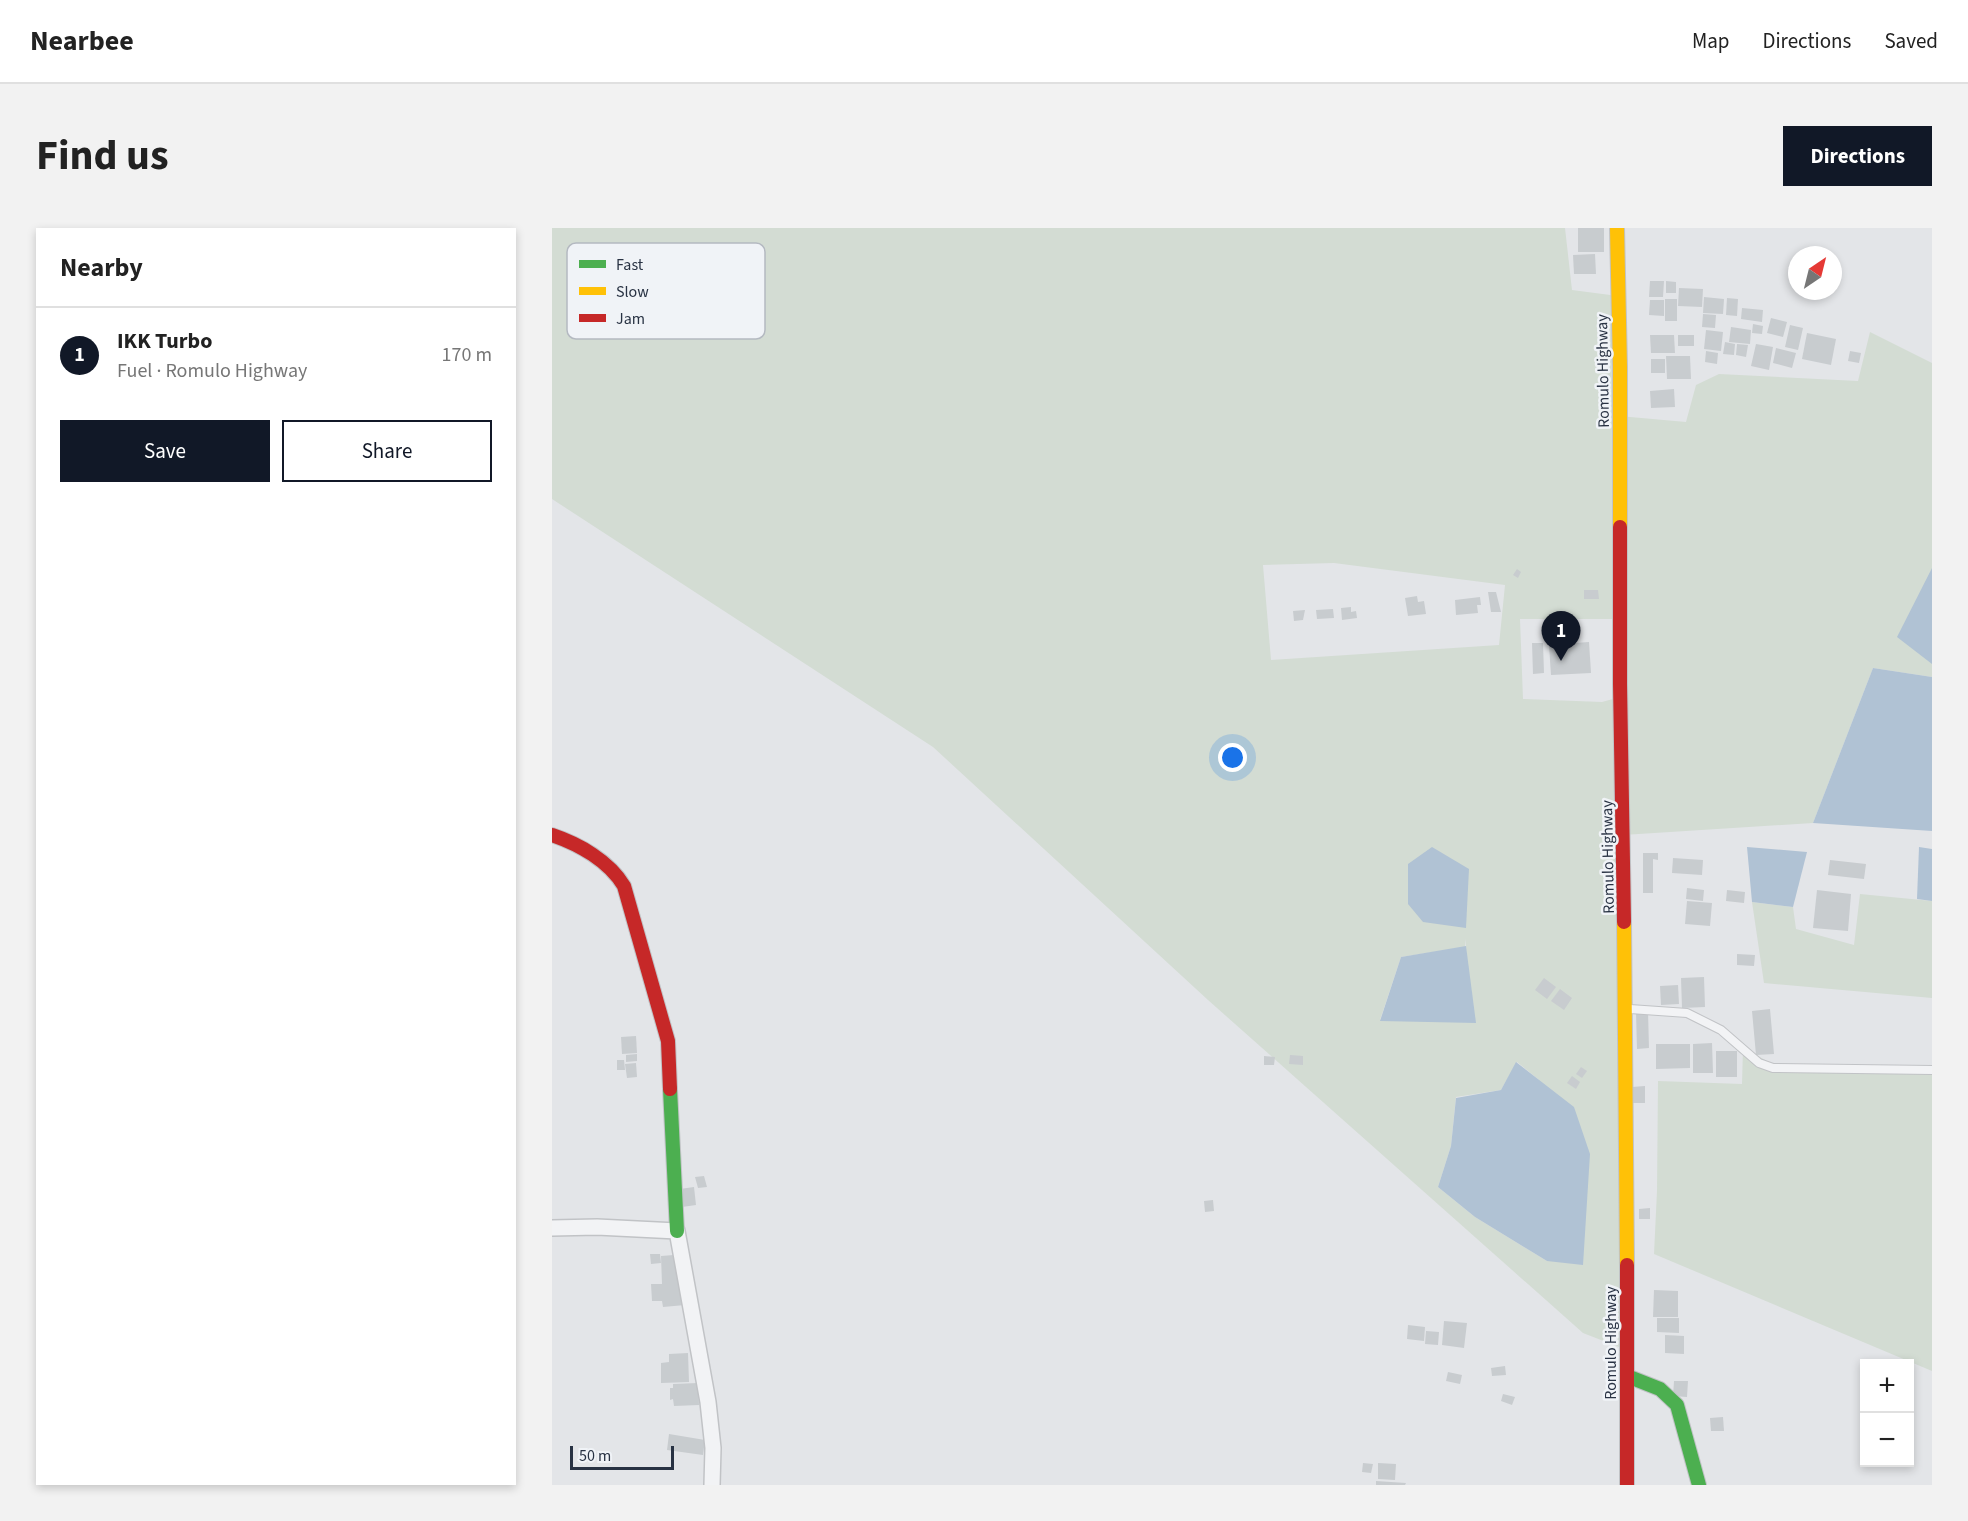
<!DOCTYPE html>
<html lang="en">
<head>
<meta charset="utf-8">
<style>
	body { margin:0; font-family:"Source Sans 3",sans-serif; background:#f2f2f2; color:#222 }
	.controls { position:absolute; right:18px; bottom:18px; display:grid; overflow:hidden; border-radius:0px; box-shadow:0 3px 9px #0003 }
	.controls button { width:54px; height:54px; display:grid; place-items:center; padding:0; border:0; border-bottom:2px solid #e0e0e0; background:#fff; color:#222; font:30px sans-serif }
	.compass { position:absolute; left:1236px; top:18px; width:54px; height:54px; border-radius:50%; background:#fff; box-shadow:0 3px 9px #0003; rotate:35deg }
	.scale { position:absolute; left:18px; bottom:15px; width:104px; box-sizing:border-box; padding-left:6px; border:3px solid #283243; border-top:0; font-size:16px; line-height:21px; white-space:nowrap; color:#283243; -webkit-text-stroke:4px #f0f3f7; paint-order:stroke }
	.you { position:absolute; left:681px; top:530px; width:21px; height:21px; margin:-15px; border:4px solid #fff; border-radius:50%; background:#1a73e8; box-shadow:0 0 0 9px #1a73e833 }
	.badge { display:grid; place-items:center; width:39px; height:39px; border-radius:50%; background:#111827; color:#fff; font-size:20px; font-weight:700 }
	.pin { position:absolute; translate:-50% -50px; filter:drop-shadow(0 2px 3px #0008) }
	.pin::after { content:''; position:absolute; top:32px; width:21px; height:18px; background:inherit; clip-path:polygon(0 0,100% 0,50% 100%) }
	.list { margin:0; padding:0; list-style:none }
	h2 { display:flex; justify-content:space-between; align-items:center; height:78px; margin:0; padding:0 24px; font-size:26px }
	h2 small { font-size:20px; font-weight:400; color:#767676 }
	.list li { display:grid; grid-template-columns:39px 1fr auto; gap:18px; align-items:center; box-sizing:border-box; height:96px; padding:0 24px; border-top:2px solid #e0e0e0 }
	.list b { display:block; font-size:22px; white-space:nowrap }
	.list p { margin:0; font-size:20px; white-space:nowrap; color:#767676 }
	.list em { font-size:20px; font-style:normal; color:#767676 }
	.actions { display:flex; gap:12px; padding:18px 24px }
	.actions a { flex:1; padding:14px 0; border:2px solid #111827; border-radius:0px; text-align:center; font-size:21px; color:#111827 }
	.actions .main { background:#111827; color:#fff }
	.map { position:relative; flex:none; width:1380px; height:1257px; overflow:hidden; border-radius:0px }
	header { display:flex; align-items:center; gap:36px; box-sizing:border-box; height:84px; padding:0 30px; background:#fff; border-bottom:2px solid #e0e0e0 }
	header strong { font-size:28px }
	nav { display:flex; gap:33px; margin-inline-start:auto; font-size:21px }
	.intro { display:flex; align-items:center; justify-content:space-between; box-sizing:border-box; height:144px; padding:0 36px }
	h1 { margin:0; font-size:42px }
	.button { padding:15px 27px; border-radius:0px; background:#111827; color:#fff; font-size:21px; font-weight:700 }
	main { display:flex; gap:36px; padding:0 36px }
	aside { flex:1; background:#fff; border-radius:0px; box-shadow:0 3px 9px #0003 }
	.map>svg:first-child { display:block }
</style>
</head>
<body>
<header>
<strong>Nearbee</strong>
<nav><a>Map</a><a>Directions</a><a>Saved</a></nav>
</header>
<div class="intro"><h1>Find us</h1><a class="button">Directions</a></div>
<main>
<aside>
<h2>Nearby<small></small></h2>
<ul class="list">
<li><span class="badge">1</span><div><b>IKK Turbo</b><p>Fuel · Romulo Highway</p></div><em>170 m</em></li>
</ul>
<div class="actions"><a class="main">Save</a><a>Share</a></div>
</aside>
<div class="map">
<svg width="1380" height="1257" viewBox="0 0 1380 1257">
	<rect width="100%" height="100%" fill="#e3e5e8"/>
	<g fill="#d3dcd3" fill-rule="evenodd">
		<path d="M 0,0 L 1013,0 L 1020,62 L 1066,68 L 1067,188 L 1134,194 L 1144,157 L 1167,146 L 1306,153 L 1318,104 L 1380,135 L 1380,449 L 1321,440 L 1261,595 L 1071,607 L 1072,1121 L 1031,1105 L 656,772 L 381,519 L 0,271 ZM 782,335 L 953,357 L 947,417 L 719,432 L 711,337 ZM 968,391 L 1068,391 L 1068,469 L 1050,474 L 971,471 ZM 914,711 L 914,718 L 828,792 L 849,729 L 913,719 ZM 965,834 L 987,852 L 995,1033 L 923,989 L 886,959 L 899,918 L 904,869 L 949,862 Z"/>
		<polygon points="1308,666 1380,673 1380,770 1212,755 1200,674 1241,679 1244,701 1302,717"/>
		<polygon points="1191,820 1228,840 1380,842 1380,1143 1102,1026 1105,963 1106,853 1190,856"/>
	</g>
	<g fill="#b0c2d4">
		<polygon points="1380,340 1380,436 1345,409"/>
		<polygon points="1321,440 1380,449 1380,603 1261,595"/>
		<polygon points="880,619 917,641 914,700 871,694 856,676 856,636"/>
		<polygon points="1195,619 1255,624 1241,679 1200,674"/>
		<polygon points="1367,619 1380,621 1380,673 1365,671"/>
		<polygon points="914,718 924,795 828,793 849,729"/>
		<polygon points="964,834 1022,879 1038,926 1031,1037 995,1033 923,989 886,959 899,918 904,870 949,862"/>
	</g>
	<g fill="#c8cccf">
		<rect x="1026" y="0" width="26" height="24"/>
		<polygon points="1043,26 1044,46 1022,46 1021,27"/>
		<polygon points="1098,53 1112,53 1111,69 1097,69"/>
		<polygon points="1114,53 1124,54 1124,65 1114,65"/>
		<polygon points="1127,60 1151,61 1150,79 1126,78"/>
		<polygon points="1152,69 1172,71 1171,86 1151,85"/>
		<polygon points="1175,70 1186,71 1185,88 1174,87"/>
		<rect x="1113" y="71" width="12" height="22"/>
		<polygon points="1098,72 1112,72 1112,88 1097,87"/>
		<polygon points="1190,80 1211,82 1210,94 1189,91"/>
		<polygon points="1151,86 1164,87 1163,100 1150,99"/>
		<polygon points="1219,90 1235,94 1231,109 1215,105"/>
		<polygon points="1201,96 1211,98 1210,106 1200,105"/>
		<polygon points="1238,97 1251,100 1246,122 1233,119"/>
		<polygon points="1179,99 1199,102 1198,116 1177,114"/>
		<polygon points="1154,102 1171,104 1169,123 1152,121"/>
		<polygon points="1255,105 1284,111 1279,137 1250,131"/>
		<polygon points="1098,107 1122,107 1123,125 1099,125"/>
		<rect x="1126" y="107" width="16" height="11"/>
		<polygon points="1173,114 1183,116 1182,127 1171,126"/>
		<polygon points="1185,116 1196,117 1194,129 1184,127"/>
		<polygon points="1204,116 1221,119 1217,142 1199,138"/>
		<polygon points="1224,120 1244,125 1240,140 1221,135"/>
		<polygon points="1154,123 1166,125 1165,136 1153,134"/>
		<polygon points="1298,123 1309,125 1307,135 1296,133"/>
		<polygon points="1114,128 1138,128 1139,151 1115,151"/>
		<rect x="1099" y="131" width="14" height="14"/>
		<polygon points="1122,161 1123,179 1099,180 1098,163"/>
		<polygon points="965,341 969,344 966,350 961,347"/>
		<polygon points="1032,362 1046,362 1047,371 1032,371"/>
		<polygon points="936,364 944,364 949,384 939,384"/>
		<polygon points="865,368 866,374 872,373 874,386 856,388 853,370"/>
		<polygon points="928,369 929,377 925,377 926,385 904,387 903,372"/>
		<polygon points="799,379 799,384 804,383 805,390 790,392 789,380"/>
		<polygon points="781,381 782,390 765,391 764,382"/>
		<polygon points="753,382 751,392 742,393 741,383"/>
		<polygon points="1037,414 1039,445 999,447 997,417"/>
		<polygon points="980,415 991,415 992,445 981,446"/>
		<polygon points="1052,616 1060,621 1055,628 1047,623"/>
		<polygon points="1091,625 1106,625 1106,632 1101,631 1101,665 1091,665"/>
		<polygon points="1121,630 1151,632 1150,647 1120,645"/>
		<polygon points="1278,632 1314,636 1312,651 1276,647"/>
		<polygon points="1135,660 1152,662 1151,673 1134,671"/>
		<polygon points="1175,662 1193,664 1192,675 1174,673"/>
		<polygon points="1265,662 1299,666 1296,703 1261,700"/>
		<polygon points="1135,673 1160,675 1158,698 1133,696"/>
		<polygon points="1185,726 1203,727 1202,738 1185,737"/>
		<polygon points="1152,749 1153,779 1130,780 1129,750"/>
		<polygon points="992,750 1004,759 995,771 983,762"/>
		<polygon points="1126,757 1127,776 1109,777 1108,758"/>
		<polygon points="1008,761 1020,770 1012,782 999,773"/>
		<polygon points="1218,781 1222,826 1204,827 1200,783"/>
		<polygon points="1096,783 1097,820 1085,821 1084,784"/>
		<polygon points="84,808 85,825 70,826 69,809"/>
		<polygon points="1160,815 1161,845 1141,845 1141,816"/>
		<polygon points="1104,816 1138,816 1138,840 1104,841"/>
		<rect x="1164" y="823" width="21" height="26"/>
		<polygon points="85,826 85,833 74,834 74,827"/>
		<polygon points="738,827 751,828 751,837 737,836"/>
		<polygon points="712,828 723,829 722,837 712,837"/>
		<polygon points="65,832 72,832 73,842 65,842"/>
		<polygon points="84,835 85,849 75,850 73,836"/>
		<polygon points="1029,839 1035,843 1030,850 1024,846"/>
		<polygon points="1020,848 1028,854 1024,861 1015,855"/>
		<polygon points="1093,858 1093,875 1081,875 1080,859"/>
		<polygon points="152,948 155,959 146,960 143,949"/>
		<polygon points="142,959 144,977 130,979 128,961"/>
		<polygon points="661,972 662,983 653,984 652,973"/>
		<polygon points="1098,980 1098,991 1087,991 1087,981"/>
		<polygon points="98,1026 108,1026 109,1035 99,1036"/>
		<polygon points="122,1027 123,1034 125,1034 127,1055 131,1054 133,1077 111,1079 110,1073 100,1073 99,1056 110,1056 109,1028"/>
		<polygon points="1102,1062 1126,1063 1126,1089 1101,1089"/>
		<polygon points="1105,1090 1127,1090 1127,1105 1105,1104"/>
		<polygon points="892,1093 915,1095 912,1120 890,1117"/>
		<polygon points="856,1097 873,1099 872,1113 855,1111"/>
		<polygon points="874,1103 887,1104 886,1117 873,1116"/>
		<polygon points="1113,1107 1132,1108 1132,1126 1113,1125"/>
		<polygon points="136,1125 137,1154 109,1155 109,1135 117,1134 117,1126"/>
		<polygon points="953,1138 954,1147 940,1148 939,1140"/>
		<polygon points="896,1144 910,1147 908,1156 894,1153"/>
		<polygon points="1122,1153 1136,1153 1135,1169 1121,1168"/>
		<polygon points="146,1155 147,1177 122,1178 121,1171 118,1172 118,1160 121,1160 121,1156"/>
		<polygon points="951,1166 963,1169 960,1177 949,1173"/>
		<polygon points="1171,1189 1172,1203 1159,1203 1158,1190"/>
		<polygon points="117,1206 153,1212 151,1227 115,1222"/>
		<polygon points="811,1235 821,1236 819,1245 810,1244"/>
		<polygon points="826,1235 844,1236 843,1252 826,1251"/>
		<polygon points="824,1253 854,1255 853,1257 824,1257"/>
	</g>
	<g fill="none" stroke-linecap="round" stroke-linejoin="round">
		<defs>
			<polyline id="lane" points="1078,781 1135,785 1169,802 1207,835 1221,840 1380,842"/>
			<polyline id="street" points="0,1000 45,999 125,1003 156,1174 161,1220 160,1257"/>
			<g id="fast">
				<polyline points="118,861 125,1003"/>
				<polyline points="1075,1148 1108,1161 1125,1177 1147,1257"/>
			</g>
			<g id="slow">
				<polyline points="1065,0 1068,139 1068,299"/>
				<polyline points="1072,694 1075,1037"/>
			</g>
			<g id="jam">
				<polyline points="1068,299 1068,456 1072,694"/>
				<path d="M 0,607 C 27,616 57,633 72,658 L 116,813 L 118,861"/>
				<polyline points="1075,1037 1075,1257"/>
			</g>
		</defs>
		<use href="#lane" stroke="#c1c3c6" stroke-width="10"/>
		<use href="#street" stroke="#c1c3c6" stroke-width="18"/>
		<use href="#fast" stroke="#c1c3c6" stroke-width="16"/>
		<use href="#slow" stroke="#c1c3c6" stroke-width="16"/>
		<use href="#jam" stroke="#c1c3c6" stroke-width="16"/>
		<use href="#lane" stroke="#f2f3f5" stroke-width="8"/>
		<use href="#street" stroke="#f2f3f5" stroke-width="15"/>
		<use href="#fast" stroke="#4caf50" stroke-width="14"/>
		<use href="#slow" stroke="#ffc107" stroke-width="14"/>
		<use href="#jam" stroke="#c62828" stroke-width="14"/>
	</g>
	<g text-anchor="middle" stroke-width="5" stroke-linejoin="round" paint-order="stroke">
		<g font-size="16" fill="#283243" stroke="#f0f3f7">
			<text transform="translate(1050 143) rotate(-91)" y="6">Romulo Highway</text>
			<text transform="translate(1055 629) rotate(-91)" y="6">Romulo Highway</text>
			<text transform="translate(1058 1115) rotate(-90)" y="6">Romulo Highway</text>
		</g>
	</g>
	<rect x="15" y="15" width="198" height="96" rx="9" fill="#f0f3f7" stroke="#b4b9c1" stroke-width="1.5"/>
	<rect x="27" y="32" width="27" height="8" fill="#4caf50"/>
	<rect x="27" y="59" width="27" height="8" fill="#ffc107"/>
	<rect x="27" y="86" width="27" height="8" fill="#c62828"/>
	<g font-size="16" fill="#283243">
		<text x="64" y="42">Fast</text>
		<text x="64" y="69">Slow</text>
		<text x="64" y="96">Jam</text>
	</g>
</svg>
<div class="controls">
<button>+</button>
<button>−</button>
</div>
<svg class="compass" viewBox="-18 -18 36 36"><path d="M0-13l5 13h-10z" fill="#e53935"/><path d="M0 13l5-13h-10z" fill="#767676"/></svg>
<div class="scale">50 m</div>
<div class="you"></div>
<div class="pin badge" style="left:1009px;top:433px">1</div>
</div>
</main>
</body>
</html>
